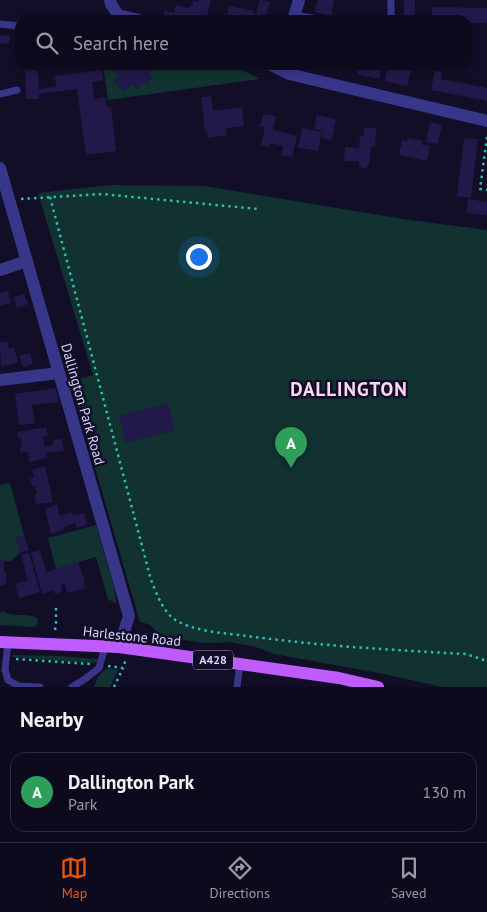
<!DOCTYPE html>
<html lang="en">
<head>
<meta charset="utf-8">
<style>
	body { margin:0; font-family:"PT Sans",sans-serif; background:#171327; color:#f1f3f6 }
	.you { position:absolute; left:198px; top:256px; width:18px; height:18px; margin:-12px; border:4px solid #fff; border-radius:50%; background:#1a73e8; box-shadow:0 0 0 8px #1a73e833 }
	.badge { display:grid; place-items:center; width:32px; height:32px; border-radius:50%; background:#ea580c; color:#fff; font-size:16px; font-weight:700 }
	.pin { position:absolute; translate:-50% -41px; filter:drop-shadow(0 1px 2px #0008) }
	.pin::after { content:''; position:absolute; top:26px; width:18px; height:15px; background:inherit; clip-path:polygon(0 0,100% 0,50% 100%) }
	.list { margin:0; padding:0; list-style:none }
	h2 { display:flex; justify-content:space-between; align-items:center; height:65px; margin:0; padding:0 20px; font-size:21px }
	h2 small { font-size:16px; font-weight:400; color:#9b9aa4 }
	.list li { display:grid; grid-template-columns:32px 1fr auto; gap:15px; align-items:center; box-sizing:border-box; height:80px; margin:0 10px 10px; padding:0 10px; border:1px solid #2e2b3c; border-radius:15px }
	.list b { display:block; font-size:19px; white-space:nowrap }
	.list p { margin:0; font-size:16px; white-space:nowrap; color:#9b9aa4 }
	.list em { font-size:16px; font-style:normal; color:#9b9aa4 }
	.icon { flex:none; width:28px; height:28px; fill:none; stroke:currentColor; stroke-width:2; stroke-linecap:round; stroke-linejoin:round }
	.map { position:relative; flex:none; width:487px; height:687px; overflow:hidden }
	.search { position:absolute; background:#0e0a1e; box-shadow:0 2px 8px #0003; left:15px; right:15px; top:15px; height:55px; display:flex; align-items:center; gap:12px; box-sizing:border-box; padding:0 18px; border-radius:15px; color:#9b9aa4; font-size:19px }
	.sheet { height:155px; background:#0e0a1e }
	nav { display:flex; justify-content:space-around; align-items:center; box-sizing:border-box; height:70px; border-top:1px solid #2e2b3c; background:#0e0a1e; font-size:14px; color:#9b9aa4 }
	nav a { display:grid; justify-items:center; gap:2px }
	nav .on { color:#ea580c }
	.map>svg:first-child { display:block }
</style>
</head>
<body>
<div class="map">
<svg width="487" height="687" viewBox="0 0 487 687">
	<rect width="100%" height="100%" fill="#120e28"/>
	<g fill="#113230">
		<polygon points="103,65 117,65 113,70 119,75 114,82 125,91 131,84 137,89 144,81 147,84 152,78 148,75 155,65 232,65 260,79 108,100"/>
		<path d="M 109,185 L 205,186 L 410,220 L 487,230 L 487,687 L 442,687 L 384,674 L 274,654 L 256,647 L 231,642 L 206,643 L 158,637 C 155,627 150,624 140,622 L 70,382 L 93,375 L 38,193 Z"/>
		<path d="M 10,483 L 24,535 L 16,537 L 20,553 C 13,559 9,565 0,559 L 0,485 Z"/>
		<polygon points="96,525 115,591 116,604 108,599 96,557 56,569 48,538"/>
		<path d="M 2,611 C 13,618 26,612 37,618 L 38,623 L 35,627 L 0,625 L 0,614 Z"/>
		<polygon points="13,655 59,656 97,659 97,662 92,663 12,657"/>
		<path d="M 109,668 L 118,670 L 110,687 L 94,687 C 97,678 100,671 109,668 Z"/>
	</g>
	<g fill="#22194a">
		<polygon points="199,0 211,0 206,20 162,20 165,10 174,13 176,5 188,8 193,5 193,1 199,2"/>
		<polygon points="260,0 270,2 265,17 256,14"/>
		<polygon points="318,0 334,0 331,16 315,12"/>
		<rect x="404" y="0" width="11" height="20"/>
		<polygon points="229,6 255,11 254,20 226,20"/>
		<polygon points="432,7 487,8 487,23 467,23 467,20 432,20"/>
		<polygon points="9,35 9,43 0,44 0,36"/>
		<polygon points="25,65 37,65 39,89 56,87 55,76 101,70 103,80 92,82 94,99 105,97 107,107 111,107 116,151 86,155 77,89 39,94 39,99 26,99"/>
		<polygon points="117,65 156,65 148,75 152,78 147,84 144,81 137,89 131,84 125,91 114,82 119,75 113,70"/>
		<polygon points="331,65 353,65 352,71"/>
		<polygon points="359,65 382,65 379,79 357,74"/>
		<polygon points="388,65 411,71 407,86 385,81"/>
		<polygon points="435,71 442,72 441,79 487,88 487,101 431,90"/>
		<polygon points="211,96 213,111 242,107 244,126 226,128 227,135 208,138 207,131 205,131 201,97"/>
		<polygon points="263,114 276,116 273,130 297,136 292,157 281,155 283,146 270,143 270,147 261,145 265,127 260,127"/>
		<polygon points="317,115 336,119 332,140 322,138 323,131 314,129"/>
		<polygon points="430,122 442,125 438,144 426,142"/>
		<polygon points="302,128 322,132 318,151 298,147"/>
		<polygon points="364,128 376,128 375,146 371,146 369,165 366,168 362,168 359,165 359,161 344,161 345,147 359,148 360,136 364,136"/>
		<polygon points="408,138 422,141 422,145 430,146 427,161 399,155 402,140 407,142"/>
		<polygon points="464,138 478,139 471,198 457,196"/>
		<polygon points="468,199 487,202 487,215 466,213"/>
		<polygon points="8,291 11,303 0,306 0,293"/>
		<polygon points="24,294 28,304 17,308 14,297"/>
		<polygon points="7,341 9,349 14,347 18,362 1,367 0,343"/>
		<polygon points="30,353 33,364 23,367 19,356"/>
		<polygon points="56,388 58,402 32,405 35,423 19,425 15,394"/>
		<polygon points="168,403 175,430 126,443 119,416"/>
		<polygon points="46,427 48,436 43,437 45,447 54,445 53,440 62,439 64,451 46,453 47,458 29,462 28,452 22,453 20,452 20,448 22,446 21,439 18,438 17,435 18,432"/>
		<polygon points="45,466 53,502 36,504 34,495 37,494 35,485 32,486 30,479 34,477 32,470"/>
		<polygon points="57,505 60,516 72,512 73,516 84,513 87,525 77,528 75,523 63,527 64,530 51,534 45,509"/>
		<polygon points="24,535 29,550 20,553 16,537"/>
		<polygon points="40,550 46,572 78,562 85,581 84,581 85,588 67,593 65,584 61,585 61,592 55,594 54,590 42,594 31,552"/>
		<polygon points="29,553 40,592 19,598 15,584 28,580 21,555"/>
		<polygon points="0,559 4,562 4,572 6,572 6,583 4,585 0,585"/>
	</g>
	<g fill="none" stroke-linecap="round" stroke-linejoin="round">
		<g stroke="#28bfb3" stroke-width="2.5" stroke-dasharray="2.5 4" stroke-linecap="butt">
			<polyline points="487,137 480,189 487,190"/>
			<path d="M 50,197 L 151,580 C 157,594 163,613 177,621 C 197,632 225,633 247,636 C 320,646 393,650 466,654 L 487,661"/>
			<polyline points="21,199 102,194 258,209"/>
			<polyline points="55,630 56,623 56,606"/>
			<polyline points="16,659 90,664"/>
			<polyline points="108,666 123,668 126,659"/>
			<polyline points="114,687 123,668"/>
		</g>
		<g stroke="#383689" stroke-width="7">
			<polyline points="295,15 324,20"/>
			<polyline points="391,20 391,0"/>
			<polyline points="0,24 18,26"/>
			<polyline points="0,94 17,90"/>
			<polyline points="8,643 5,670 8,680 19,686 40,687"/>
			<polyline points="72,687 85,679 99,668 105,647"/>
			<polyline points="237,687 240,664"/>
		</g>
		<g stroke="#383689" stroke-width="12">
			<polyline points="110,0 111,4 118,15 139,20"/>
			<polyline points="293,20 299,0"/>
			<polyline points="271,65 289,74 487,121"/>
			<polyline points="0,168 129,616 119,647"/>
			<polyline points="0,270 27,261"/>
			<polyline points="0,380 59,373"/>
		</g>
		<polyline stroke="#bf5cff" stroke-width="12" points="0,642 119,647 339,678 378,687"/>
	</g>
	<g text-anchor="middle" stroke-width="5" stroke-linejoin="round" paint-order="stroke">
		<rect fill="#120e28" stroke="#9d99be" stroke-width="1" x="193" y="650.5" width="40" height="19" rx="4"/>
		<g font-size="12" font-weight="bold" fill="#d9d5ff">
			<text x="213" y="664">A428</text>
		</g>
		<g font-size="14" fill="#d9d5ff" stroke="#120e28">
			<text transform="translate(83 404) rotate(74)" y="5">Dallington Park Road</text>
			<text transform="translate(132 636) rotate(6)" y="5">Harlestone Road</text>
		</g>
		<g font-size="19" font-weight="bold" letter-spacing="1" fill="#ffd7f1" stroke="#120e28">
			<text x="349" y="396">DALLINGTON</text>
		</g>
	</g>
</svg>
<div class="you"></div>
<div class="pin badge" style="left:291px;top:468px;background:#2e9e5b">A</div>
<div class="search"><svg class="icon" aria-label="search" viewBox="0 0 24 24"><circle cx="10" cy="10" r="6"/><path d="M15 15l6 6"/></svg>Search here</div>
</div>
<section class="sheet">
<h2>Nearby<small></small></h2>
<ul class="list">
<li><span class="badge" style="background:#2e9e5b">A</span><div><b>Dallington Park</b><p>Park</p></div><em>130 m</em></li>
</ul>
</section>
<nav>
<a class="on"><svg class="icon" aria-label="map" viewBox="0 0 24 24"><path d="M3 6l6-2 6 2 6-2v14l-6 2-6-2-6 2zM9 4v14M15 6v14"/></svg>Map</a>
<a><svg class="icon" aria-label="directions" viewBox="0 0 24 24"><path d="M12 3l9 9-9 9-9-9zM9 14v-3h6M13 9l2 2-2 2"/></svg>Directions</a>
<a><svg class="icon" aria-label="saved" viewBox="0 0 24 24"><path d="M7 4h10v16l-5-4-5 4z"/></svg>Saved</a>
</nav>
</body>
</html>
